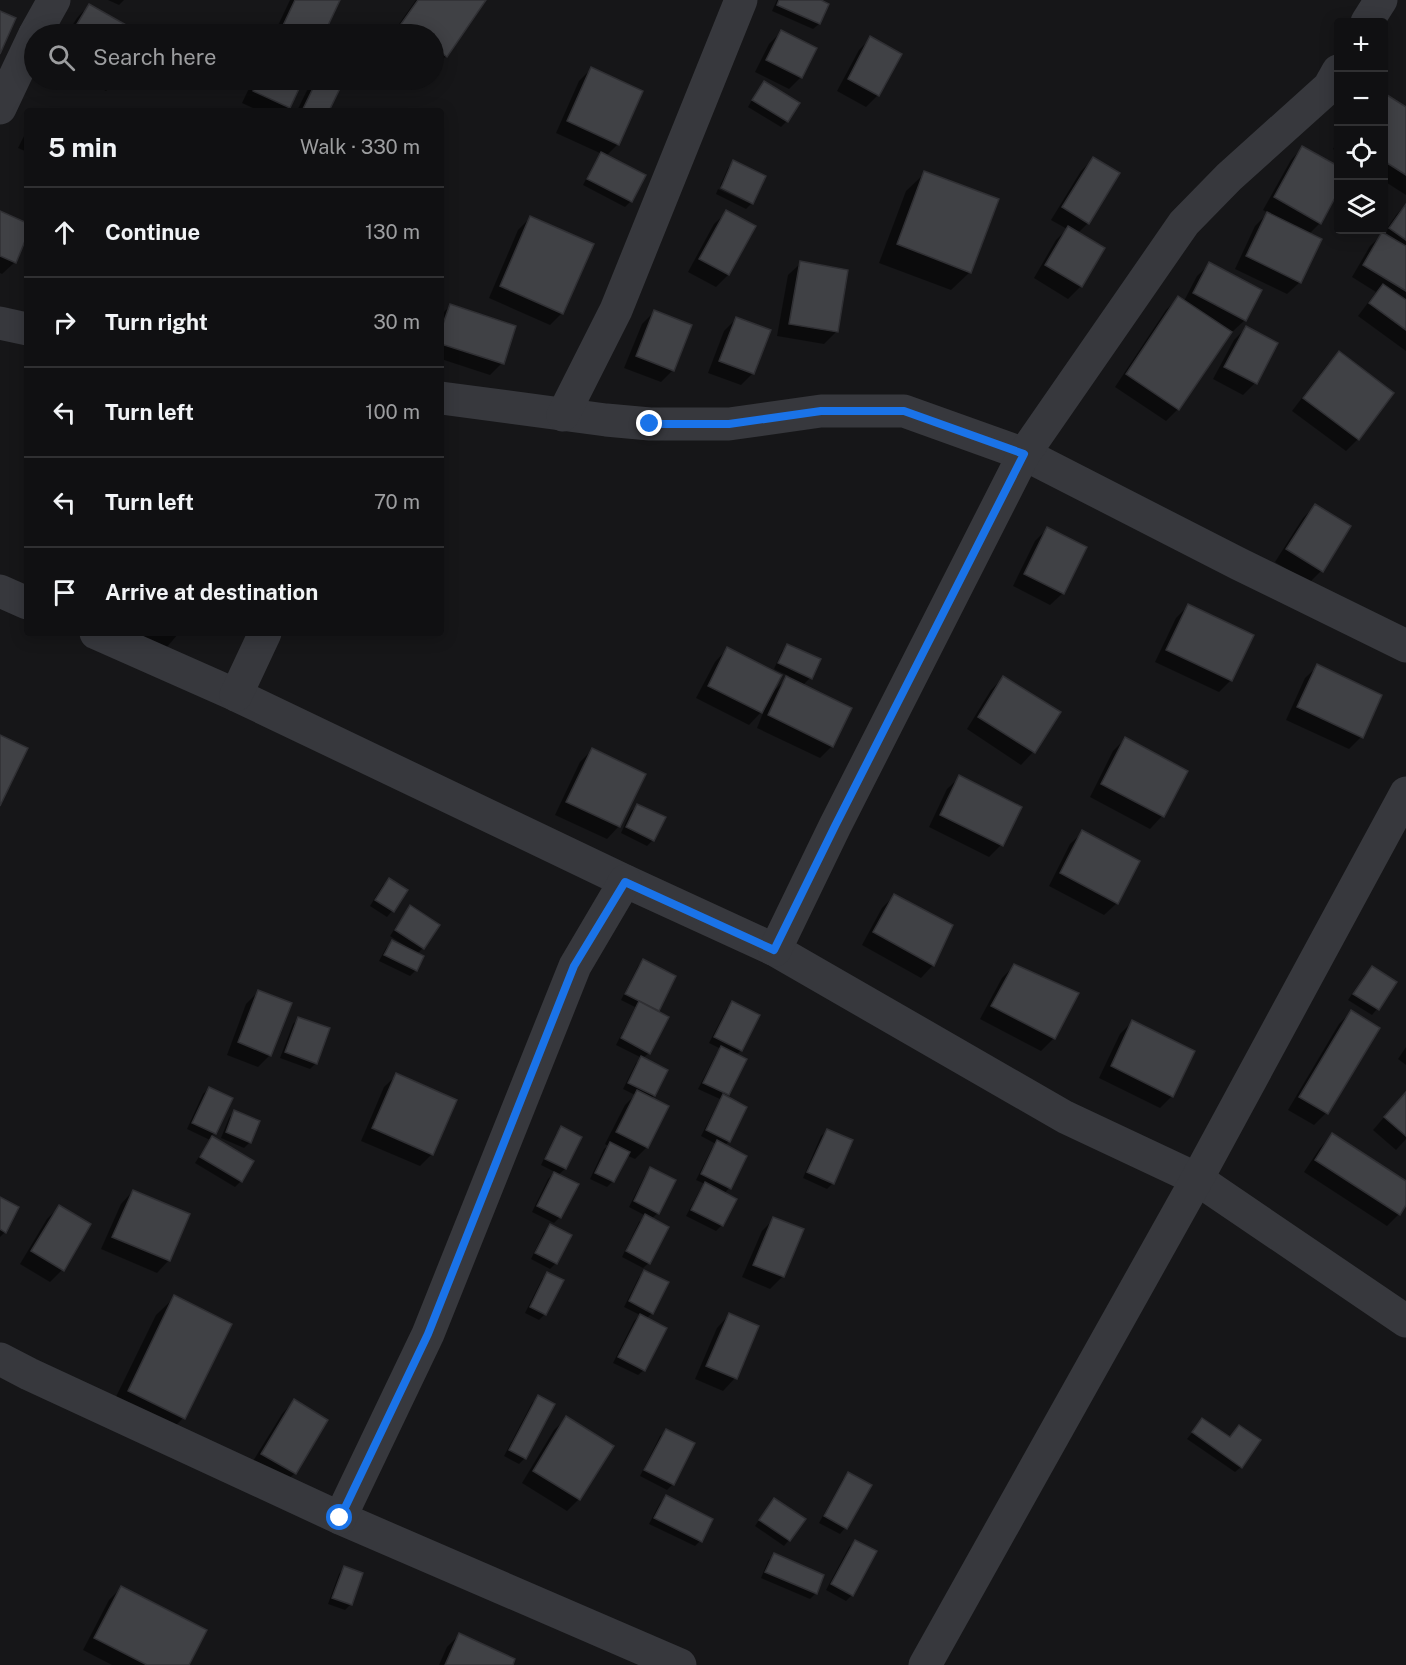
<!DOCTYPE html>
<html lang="en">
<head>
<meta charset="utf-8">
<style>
	body { margin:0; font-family:"Public Sans",sans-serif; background:#19191b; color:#f1f3f6 }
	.controls { position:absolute; right:18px; top:18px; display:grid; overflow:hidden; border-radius:6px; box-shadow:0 3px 15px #0003 }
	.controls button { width:54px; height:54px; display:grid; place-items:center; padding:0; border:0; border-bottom:2px solid #303032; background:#101012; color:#f1f3f6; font:30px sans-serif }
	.stop { position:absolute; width:18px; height:18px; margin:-14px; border:4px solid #1a73e8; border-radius:50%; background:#fff }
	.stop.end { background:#1a73e8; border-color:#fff; box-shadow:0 2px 6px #0008 }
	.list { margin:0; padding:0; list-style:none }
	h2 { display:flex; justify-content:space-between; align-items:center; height:78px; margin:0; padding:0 24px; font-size:26px }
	h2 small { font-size:20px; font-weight:400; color:#9c9d9f }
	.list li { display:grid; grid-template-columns:39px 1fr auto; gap:18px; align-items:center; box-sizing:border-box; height:90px; padding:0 24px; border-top:2px solid #303032 }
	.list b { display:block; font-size:22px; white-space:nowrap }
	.list em { font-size:20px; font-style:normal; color:#9c9d9f }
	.icon { flex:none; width:33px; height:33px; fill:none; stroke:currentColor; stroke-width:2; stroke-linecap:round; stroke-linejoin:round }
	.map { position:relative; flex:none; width:1406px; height:1665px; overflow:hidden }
	.search { position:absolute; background:#101012; box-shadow:0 3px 15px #0003; left:24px; top:24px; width:420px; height:66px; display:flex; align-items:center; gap:15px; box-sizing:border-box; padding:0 21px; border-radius:33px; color:#9c9d9f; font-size:22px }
	.panel { position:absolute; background:#101012; box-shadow:0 3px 15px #0003; left:24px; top:108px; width:420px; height:528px; border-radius:6px }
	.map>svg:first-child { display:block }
</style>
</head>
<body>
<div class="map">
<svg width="1406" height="1665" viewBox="0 0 1406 1665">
	<rect width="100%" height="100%" fill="#161618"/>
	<g fill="#0007">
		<polygon points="108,0 124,0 119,5"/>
		<polygon points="290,0 338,0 322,34 274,34"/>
		<polygon points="416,0 483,0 446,56 434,68 434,34 392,34"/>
		<polygon points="777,0 817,0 827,4 819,24 813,29 772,11"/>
		<polygon points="89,5 139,34 67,34 77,18"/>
		<polygon points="781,32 801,77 789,89 755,72 769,44"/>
		<polygon points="871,38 878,95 866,107 837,91 859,50"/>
		<polygon points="591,69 618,144 606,156 644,176 631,201 625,207 583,185 596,160 602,154 556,133 579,81"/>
		<polygon points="86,80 118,80 106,91"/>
		<polygon points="253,80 301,80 288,107 284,111 259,111 242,103"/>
		<polygon points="312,80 342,80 327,111 297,111"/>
		<polygon points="764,83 787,121 781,127 748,107 758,89"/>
		<polygon points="1384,95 1406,109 1406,195 1384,181"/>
		<polygon points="27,130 27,152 18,148"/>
		<polygon points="1338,140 1338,152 1333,149"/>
		<polygon points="1303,147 1338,167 1338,189 1320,223 1309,234 1300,282 1287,294 1235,269 1255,226 1268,213 1263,210 1291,160"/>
		<polygon points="1093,159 1088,223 1077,234 1103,249 1081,286 1068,299 1034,278 1056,240 1067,229 1051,220 1081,171"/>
		<polygon points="734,162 752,201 720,186 728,168"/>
		<polygon points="925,173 970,272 951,290 879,263 906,191"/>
		<polygon points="718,189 751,204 746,209 716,194"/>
		<polygon points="1406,205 1406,300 1405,301 1406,302 1406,351 1358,316 1376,292 1352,277 1370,246 1383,234 1397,214"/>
		<polygon points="727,212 754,227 728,275 716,287 688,272 714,224"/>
		<polygon points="0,213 27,224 27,232 15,262 2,274 0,273"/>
		<polygon points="530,218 562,313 550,325 489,298 518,230"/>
		<polygon points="801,263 836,332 824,344 777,336 788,275"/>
		<polygon points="1210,264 1245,320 1232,332 1230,331 1178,409 1166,421 1115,387 1166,310 1178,298 1184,301 1197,276"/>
		<polygon points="450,306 502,363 490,375 441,359 441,315"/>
		<polygon points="654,312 673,370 661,382 624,368 642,324"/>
		<polygon points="736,319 753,373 741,385 708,373 724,331"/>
		<polygon points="1246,328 1255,383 1243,395 1213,379 1234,340"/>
		<polygon points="1339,353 1358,439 1346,451 1292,411 1327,365"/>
		<polygon points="1315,506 1349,527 1321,571 1309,583 1275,562 1303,518"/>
		<polygon points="1047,529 1063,593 1050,605 1013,586 1035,541"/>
		<polygon points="1188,606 1231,680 1219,692 1155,662 1176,618"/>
		<polygon points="136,633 179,633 166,648"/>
		<polygon points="788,645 810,678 802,686 832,746 820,758 757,728 765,708 749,725 696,698 715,662 727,649 773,692 789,676 774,669 782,651"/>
		<polygon points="1318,666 1361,737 1349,749 1286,720 1305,678"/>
		<polygon points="1004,677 1059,713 1033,752 1021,765 967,729 991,690"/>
		<polygon points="1125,739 1186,771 1162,816 1150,829 1090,797 1113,751"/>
		<polygon points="592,750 644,774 619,826 607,839 555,815 580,762"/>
		<polygon points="960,777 1001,845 989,857 929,827 947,789"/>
		<polygon points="637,806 653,840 647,846 621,833 631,811"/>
		<polygon points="1083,832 1117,903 1104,915 1049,886 1070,844"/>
		<polygon points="389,880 406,891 392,911 387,917 370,906 383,885"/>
		<polygon points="894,896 951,925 933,965 921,978 862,945 882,908"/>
		<polygon points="410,907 423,948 417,954 416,970 410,976 379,961 386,948 392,942 406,949 407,947 390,936 405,913"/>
		<polygon points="644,960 674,976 656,1012 649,1053 643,1058 654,1095 651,1099 647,1147 635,1159 626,1155 613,1181 607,1187 590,1179 604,1149 608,1146 605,1144 625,1105 635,1095 623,1089 636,1063 642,1058 616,1045 635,1007 621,1000 638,966"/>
		<polygon points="1014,966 1077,994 1053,1039 1041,1051 980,1019 1002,978"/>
		<polygon points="1372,968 1395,983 1377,1009 1372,1015 1348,1000 1366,973"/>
		<polygon points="259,991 270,1055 258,1067 227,1055 246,1004"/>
		<polygon points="733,1003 758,1016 741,1050 736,1055 745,1060 725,1097 729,1141 724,1146 729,1188 724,1194 722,1225 716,1231 686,1216 700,1190 705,1184 696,1180 712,1148 716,1144 701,1136 720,1099 698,1089 716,1054 721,1049 709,1043 727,1008"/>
		<polygon points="1351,1012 1377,1028 1326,1113 1314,1125 1288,1110 1339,1024"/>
		<polygon points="299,1018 316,1063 310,1069 280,1058 293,1024"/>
		<polygon points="1132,1022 1172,1096 1160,1108 1099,1078 1120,1034"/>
		<polygon points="1406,1047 1406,1065 1398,1059"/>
		<polygon points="397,1075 432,1154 420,1166 361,1141 384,1087"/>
		<polygon points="209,1088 231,1098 214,1133 210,1137 252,1161 241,1181 235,1187 195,1163 210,1140 187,1129 203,1094"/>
		<polygon points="1406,1092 1406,1139 1396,1150 1373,1130"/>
		<polygon points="234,1112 250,1142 244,1148 221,1138 229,1118"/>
		<polygon points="562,1128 580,1138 565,1169 558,1175 560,1217 554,1223 532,1212 548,1179 555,1172 541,1165 556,1134"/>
		<polygon points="827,1131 833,1183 827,1189 803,1178 821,1136"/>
		<polygon points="1332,1135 1406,1183 1406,1203 1399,1214 1387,1226 1304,1172 1320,1148"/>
		<polygon points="651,1169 658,1213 651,1219 649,1263 643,1268 622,1257 639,1222 646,1216 629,1207 645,1175"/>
		<polygon points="133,1191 169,1260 157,1273 101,1249 121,1204"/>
		<polygon points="0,1199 5,1232 0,1237"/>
		<polygon points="59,1207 89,1225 62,1270 50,1282 20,1264 47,1219"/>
		<polygon points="774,1219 783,1276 770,1289 742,1277 762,1231"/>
		<polygon points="550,1226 556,1263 550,1269 531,1259 544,1232"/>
		<polygon points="645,1272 652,1313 646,1319 644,1370 638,1375 613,1363 634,1321 640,1315 624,1307 639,1277"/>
		<polygon points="548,1274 562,1280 545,1314 539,1320 525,1313 542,1279"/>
		<polygon points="175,1297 230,1325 183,1418 165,1437 110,1409 156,1315"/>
		<polygon points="729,1315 735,1378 723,1391 695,1379 717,1328"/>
		<polygon points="538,1397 525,1458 519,1464 504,1456 532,1403"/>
		<polygon points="294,1401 295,1473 282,1485 250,1466 282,1414"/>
		<polygon points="567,1418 579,1499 567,1511 522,1483 554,1430"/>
		<polygon points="1202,1420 1229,1438 1239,1426 1241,1467 1235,1472 1187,1439"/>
		<polygon points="666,1431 673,1484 667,1490 640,1476 660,1436"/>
		<polygon points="849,1473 870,1485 845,1528 840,1534 819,1523 843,1479"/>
		<polygon points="666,1497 700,1541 695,1546 649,1524 660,1503"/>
		<polygon points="774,1499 789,1540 784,1546 755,1526 769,1505"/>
		<polygon points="855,1542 875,1552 852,1595 846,1601 826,1590 849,1547"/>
		<polygon points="774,1555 822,1576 815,1594 810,1599 761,1578 768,1561"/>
		<polygon points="344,1568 361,1574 350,1605 345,1610 328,1604 339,1574"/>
		<polygon points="121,1588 187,1665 112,1665 83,1650 109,1600"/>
		<polygon points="459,1635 511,1665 439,1665 447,1647"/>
	</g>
	<g fill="#404145" stroke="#303034" stroke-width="1.5">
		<polygon points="295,0 340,0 324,34 279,34"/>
		<polygon points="418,0 486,0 447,57 434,47 434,34 416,34 401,24"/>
		<polygon points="779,0 821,0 829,4 820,24 777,5"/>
		<polygon points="89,4 142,34 71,34"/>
		<polygon points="0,11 16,18 0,54"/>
		<polygon points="781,30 817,48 802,78 766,60"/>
		<polygon points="870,36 902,54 879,96 848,79"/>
		<polygon points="591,67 643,91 619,145 567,121"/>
		<polygon points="258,80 303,80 290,108 253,91"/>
		<polygon points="317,80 344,80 329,111 302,111"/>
		<polygon points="764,81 800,103 788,122 752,100"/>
		<polygon points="1384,93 1406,107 1406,175 1384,161"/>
		<polygon points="1302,146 1338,166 1338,192 1321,224 1274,197"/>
		<polygon points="601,152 646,175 632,202 587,179"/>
		<polygon points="1093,157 1120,173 1089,224 1062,207"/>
		<polygon points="733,160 766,176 753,204 721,188"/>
		<polygon points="924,171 999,199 971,273 897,244"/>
		<polygon points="1406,204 1406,240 1389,228"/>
		<polygon points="726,210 756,226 729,275 699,259"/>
		<polygon points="0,211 27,223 27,236 16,263 0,256"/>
		<polygon points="1267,212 1322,239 1301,283 1246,256"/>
		<polygon points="530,216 594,244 563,314 500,286"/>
		<polygon points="1068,226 1105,248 1082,287 1045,265"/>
		<polygon points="1382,232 1406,246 1406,291 1363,265"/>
		<polygon points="800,261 848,270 838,332 789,324"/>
		<polygon points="1209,262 1262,290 1246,321 1193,293"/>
		<polygon points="1383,284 1406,300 1406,330 1369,303"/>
		<polygon points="1178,296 1232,332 1179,410 1126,374"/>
		<polygon points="450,304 516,326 504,364 441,344 441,330"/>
		<polygon points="654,310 692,325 674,371 636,356"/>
		<polygon points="736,317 771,330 754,374 719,361"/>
		<polygon points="1246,326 1278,343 1257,384 1224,367"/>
		<polygon points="1339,351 1394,393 1359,440 1303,398"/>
		<polygon points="1315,504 1351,526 1323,572 1286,549"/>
		<polygon points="1047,527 1087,547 1064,594 1024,574"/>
		<polygon points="1188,604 1254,635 1232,681 1166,650"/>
		<polygon points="787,644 821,659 812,679 778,663"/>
		<polygon points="727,647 782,675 762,713 708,686"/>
		<polygon points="1317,664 1382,695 1363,738 1297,707"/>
		<polygon points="786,676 852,708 833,747 768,715"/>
		<polygon points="1003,676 1061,712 1035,753 978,717"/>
		<polygon points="0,735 28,748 0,806"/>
		<polygon points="1125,737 1188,771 1164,817 1101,784"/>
		<polygon points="592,748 646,774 620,827 566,802"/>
		<polygon points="959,775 1022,807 1003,846 940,815"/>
		<polygon points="637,804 666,817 654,841 626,827"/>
		<polygon points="1082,830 1140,861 1118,904 1060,873"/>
		<polygon points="389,878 408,890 394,912 375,900"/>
		<polygon points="894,894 953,925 934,966 873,932"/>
		<polygon points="410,905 440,925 424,949 395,930"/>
		<polygon points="392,940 424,956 417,971 384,955"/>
		<polygon points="643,959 676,976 659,1011 625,994"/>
		<polygon points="1014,964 1079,993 1055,1039 991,1006"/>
		<polygon points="1372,966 1397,982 1379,1010 1353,994"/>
		<polygon points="258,990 292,1003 271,1056 238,1042"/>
		<polygon points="639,1001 669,1017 650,1054 621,1038"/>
		<polygon points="732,1001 760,1015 742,1051 714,1037"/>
		<polygon points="1351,1010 1380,1028 1328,1114 1299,1097"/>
		<polygon points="298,1017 330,1028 317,1064 285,1052"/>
		<polygon points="1132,1020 1195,1051 1173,1097 1111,1066"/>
		<polygon points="721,1046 747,1059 729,1095 703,1083"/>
		<polygon points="641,1056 668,1070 655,1096 628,1083"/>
		<polygon points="396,1073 457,1100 433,1155 372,1128"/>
		<polygon points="209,1087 233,1098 216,1134 192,1123"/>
		<polygon points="637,1090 669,1106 648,1148 616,1132"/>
		<polygon points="1406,1092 1406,1136 1384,1117"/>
		<polygon points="723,1094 747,1107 730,1142 706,1130"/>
		<polygon points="234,1110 260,1121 251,1143 226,1132"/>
		<polygon points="561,1126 582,1137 566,1169 545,1159"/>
		<polygon points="827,1129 853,1140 834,1184 807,1172"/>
		<polygon points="1332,1133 1406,1181 1406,1205 1400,1215 1315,1160"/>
		<polygon points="212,1136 254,1161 242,1182 200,1157"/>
		<polygon points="717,1140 747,1156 731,1189 701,1174"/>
		<polygon points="610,1142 630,1152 614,1182 595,1173"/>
		<polygon points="650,1167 676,1180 659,1214 634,1201"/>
		<polygon points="554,1172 579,1184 561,1218 537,1206"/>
		<polygon points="705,1182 737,1199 723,1226 691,1210"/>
		<polygon points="133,1190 190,1214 170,1261 112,1237"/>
		<polygon points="0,1197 19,1207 6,1233 0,1229"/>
		<polygon points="59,1205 91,1224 64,1271 31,1251"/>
		<polygon points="645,1214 669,1227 650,1264 626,1251"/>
		<polygon points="773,1217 804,1229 784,1277 753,1265"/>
		<polygon points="550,1224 572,1235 557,1264 535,1253"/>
		<polygon points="644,1270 669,1282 653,1314 629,1301"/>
		<polygon points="547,1272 564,1280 546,1315 530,1307"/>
		<polygon points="174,1295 232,1324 185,1419 128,1391"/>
		<polygon points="729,1313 759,1326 737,1379 706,1366"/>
		<polygon points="640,1314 667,1328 645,1371 618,1357"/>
		<polygon points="538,1395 555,1404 526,1459 509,1450"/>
		<polygon points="294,1399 328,1420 296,1474 261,1454"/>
		<polygon points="566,1416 614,1446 580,1500 533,1471"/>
		<polygon points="1202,1418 1230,1437 1239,1425 1261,1440 1242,1468 1192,1432"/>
		<polygon points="666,1429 695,1443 674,1485 644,1470"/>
		<polygon points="848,1472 872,1485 847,1529 824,1516"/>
		<polygon points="666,1495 713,1519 702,1542 654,1518"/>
		<polygon points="774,1498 806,1519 790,1541 759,1520"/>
		<polygon points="855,1540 877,1551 853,1596 831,1584"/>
		<polygon points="774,1553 824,1575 817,1594 765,1572"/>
		<polygon points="344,1566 363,1573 352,1605 332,1598"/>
		<polygon points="121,1586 207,1630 189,1665 147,1665 94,1638"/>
		<polygon points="459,1633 515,1659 513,1665 445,1665"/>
	</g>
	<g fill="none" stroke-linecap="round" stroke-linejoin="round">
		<g stroke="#37383d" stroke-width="33">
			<polyline points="1367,22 1381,0"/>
			<polyline points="35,34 54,0"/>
			<polyline points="0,108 34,36"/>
			<polyline points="0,323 27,329"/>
			<polyline points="441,398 606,420 650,424 729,424 821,411 904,411 1024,454 1239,564 1406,646"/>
			<polyline points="563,415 616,310 741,0"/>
			<polyline points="0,591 27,603"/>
			<polyline points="96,633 236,695 625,881 775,950 1065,1117 1197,1179 1406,1321"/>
			<polyline points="236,695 265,633"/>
			<polyline points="775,950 835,826 1024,454 1184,223 1229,177 1329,87 1338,71"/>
			<polyline points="0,1359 29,1374 340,1518 680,1665"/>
			<polyline points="340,1518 428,1334 575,966 625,881"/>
			<polyline points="925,1665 1197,1179 1406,793"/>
		</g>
	</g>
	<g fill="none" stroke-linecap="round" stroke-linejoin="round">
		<polyline stroke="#1a73e8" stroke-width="8" points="340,1518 428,1334 574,966 625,882 774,950 835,826 1024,454 904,411 821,411 729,424 650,424"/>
	</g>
</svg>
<div class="controls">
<button>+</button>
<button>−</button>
<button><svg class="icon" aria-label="locate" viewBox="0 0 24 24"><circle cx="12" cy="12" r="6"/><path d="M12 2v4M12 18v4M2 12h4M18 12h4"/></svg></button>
<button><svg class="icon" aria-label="layers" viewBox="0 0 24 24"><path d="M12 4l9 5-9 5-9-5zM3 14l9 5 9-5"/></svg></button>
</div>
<div class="stop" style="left:340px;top:1518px"></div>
<div class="stop end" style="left:650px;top:424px"></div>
<div class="search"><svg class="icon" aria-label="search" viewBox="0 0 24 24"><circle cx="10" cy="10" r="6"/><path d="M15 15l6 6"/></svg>Search here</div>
<section class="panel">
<h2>5 min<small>Walk · 330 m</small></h2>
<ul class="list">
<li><svg class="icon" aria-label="ahead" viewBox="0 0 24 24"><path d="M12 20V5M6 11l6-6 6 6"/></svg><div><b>Continue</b></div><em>130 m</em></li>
<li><svg class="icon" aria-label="right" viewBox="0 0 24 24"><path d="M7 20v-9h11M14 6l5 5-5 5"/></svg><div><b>Turn right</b></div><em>30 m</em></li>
<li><svg class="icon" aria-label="left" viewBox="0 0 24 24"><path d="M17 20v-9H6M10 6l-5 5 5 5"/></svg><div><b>Turn left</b></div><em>100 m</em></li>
<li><svg class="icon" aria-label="left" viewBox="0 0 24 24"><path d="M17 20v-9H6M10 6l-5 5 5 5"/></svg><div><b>Turn left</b></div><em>70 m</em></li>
<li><svg class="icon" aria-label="arrive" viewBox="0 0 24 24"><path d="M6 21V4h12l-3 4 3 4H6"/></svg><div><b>Arrive at destination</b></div></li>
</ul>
</section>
</div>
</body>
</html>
